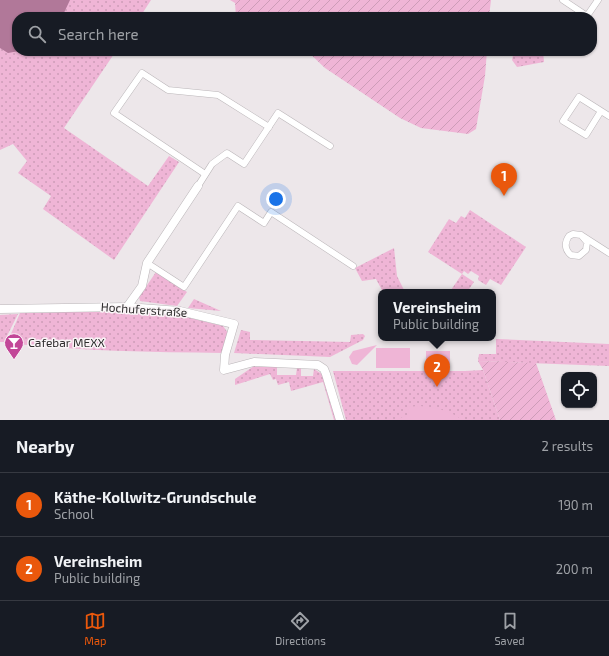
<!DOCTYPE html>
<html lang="en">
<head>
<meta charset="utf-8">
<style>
	body { margin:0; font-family:"Exo 2",sans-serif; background:#242831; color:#f1f3f6 }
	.controls { position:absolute; right:12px; bottom:12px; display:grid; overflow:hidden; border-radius:8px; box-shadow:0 1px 3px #0004 }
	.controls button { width:36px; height:36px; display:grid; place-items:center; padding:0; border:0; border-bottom:1px solid #363941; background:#171b24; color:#f1f3f6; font:20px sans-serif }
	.you { position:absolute; left:276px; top:199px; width:14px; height:14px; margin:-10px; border:3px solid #fff; border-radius:50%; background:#1a73e8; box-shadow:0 0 0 6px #1a73e833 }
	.badge { display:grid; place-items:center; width:26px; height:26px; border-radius:50%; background:#ea580c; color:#fff; font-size:13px; font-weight:700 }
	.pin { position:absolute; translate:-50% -33px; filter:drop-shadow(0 1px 2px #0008) }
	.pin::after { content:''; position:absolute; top:21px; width:14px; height:12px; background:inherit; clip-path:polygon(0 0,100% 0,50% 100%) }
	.popup { position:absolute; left:378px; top:289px; width:118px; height:52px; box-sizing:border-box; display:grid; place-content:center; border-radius:8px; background:#171b24; filter:drop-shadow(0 1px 3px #0005); font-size:13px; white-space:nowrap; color:#9ea1a6 }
	.popup b { font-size:15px; color:#f1f3f6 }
	.popup::after { content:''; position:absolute; left:50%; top:100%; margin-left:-8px; border:8px solid transparent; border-top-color:#171b24 }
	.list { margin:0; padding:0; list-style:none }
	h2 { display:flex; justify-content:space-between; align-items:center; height:52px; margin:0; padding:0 16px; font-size:17px }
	h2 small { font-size:13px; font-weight:400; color:#9ea1a6 }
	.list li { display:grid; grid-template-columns:26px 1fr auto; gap:12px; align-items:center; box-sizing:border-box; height:64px; padding:0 16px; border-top:1px solid #363941 }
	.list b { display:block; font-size:15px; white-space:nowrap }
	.list p { margin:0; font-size:13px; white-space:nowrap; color:#9ea1a6 }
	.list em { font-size:13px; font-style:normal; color:#9ea1a6 }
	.icon { flex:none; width:22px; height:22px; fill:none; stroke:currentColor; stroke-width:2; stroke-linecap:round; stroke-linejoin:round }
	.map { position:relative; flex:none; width:609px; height:420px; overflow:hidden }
	.search { position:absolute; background:#171b24; box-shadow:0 1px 3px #0004; left:12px; right:12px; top:12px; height:44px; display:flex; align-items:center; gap:10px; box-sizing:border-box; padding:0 14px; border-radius:16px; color:#9ea1a6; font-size:15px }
	.sheet { height:180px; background:#171b24 }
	nav { display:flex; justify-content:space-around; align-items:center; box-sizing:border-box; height:56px; border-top:1px solid #363941; background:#171b24; font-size:11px; color:#9ea1a6 }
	nav a { display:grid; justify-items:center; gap:2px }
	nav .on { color:#ea580c }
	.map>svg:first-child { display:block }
</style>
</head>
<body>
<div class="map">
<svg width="609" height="420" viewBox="0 0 609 420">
	<defs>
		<pattern id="grass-dots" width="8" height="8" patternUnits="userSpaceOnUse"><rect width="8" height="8" fill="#efb5d6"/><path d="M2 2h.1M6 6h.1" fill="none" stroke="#cd9cb8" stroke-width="1.8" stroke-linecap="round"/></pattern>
		<pattern id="garden-furrows" width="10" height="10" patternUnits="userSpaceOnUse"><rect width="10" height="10" fill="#efb5d6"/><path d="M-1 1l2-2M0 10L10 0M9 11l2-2" fill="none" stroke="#cd9cb8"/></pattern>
	</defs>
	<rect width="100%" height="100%" fill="#ede7ea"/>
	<g fill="url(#grass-dots)">
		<polygon points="0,0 151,0 140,17 17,17 17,51 116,51 64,128 148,186 169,156 179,162 114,260 43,209 51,196 18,173 27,161 13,144 0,150"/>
		<polygon points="514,51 543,51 544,62 517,67 512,60"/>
		<polygon points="470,210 526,247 501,285 490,279 486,285 478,280 479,276 471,271 468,274 464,271 462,274 474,282 467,292 454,292 451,290 462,274 428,252 449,219 456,223 461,216 465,218"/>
		<polygon points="394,248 397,276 405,292 383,292 376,279 362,281 355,268"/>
		<polygon points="156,272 187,292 177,306 140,301 139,297"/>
		<polygon points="194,299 221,311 188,308"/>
		<path d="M 113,311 L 178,315 L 223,326 L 228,333 L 223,353 C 151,352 79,351 7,343 L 20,313 Z"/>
		<polygon points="18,314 4,342 0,342 0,315"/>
		<polygon points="241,330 250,332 250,340 350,342 351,335 363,334 365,336 363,340 330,357 234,353"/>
		<polygon points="496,339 609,344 609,366 478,361 479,354 496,354"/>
		<polygon points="254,366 277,367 277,375 296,375 297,368 301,368 301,376 313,376 314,369 322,374 337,420 334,420 323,382 291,391 289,382 278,385 276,379 273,380 270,374 235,385 235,379"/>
		<polygon points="483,370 500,420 346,420 333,371 465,371"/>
	</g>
	<g fill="url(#garden-furrows)">
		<polygon points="230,0 491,0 489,17 236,17 235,3"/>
		<polygon points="307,51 487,51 485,76 476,129 468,134 421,128 400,118 325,68"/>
		<polygon points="478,361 536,363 556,420 500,420 483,370"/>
	</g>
	<g fill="#efb5d6">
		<polygon points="377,345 357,365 352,364 349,357 353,351"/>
		<rect x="376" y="348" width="34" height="20"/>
		<rect x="426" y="351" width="24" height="14"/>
		<path d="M 419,406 C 434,407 450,410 462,420 L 396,420 L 409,414 L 407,407 Z"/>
	</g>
	<polygon fill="#b17899" points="0,0 70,0 62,17 17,17 17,51 19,51 8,53 0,48"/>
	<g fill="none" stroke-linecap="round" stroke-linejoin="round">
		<defs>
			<g id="pedestrian">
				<polyline points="563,0 587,16 598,0"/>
				<polyline points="601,111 586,135 563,121 579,97 609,116"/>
				<polyline points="205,174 114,113 142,73 168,90 218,95 269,127"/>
				<polyline points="198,186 212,164 227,153 244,164 278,113 330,146"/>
				<path d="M 581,235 L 587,242 L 586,250 L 579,256 L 571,255 C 565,250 564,243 569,236 L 573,234 L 581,235 L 609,253"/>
				<polyline points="147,263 184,287 238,206 264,223 271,212 353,266"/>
			</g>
			<g id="minor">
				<polyline points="127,307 142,286 147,263 198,186"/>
				<polyline points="0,309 127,307 180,311 234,324 225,355 224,370 254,362 318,365 324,369 326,374 340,420"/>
			</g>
		</defs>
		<use href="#pedestrian" stroke="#bbb6b9" stroke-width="7"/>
		<use href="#minor" stroke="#bbb6b9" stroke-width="9"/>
		<use href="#pedestrian" stroke="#fff" stroke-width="6"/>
		<use href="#minor" stroke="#fff" stroke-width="8"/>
	</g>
	<defs>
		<symbol id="bar-pin" viewBox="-11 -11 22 30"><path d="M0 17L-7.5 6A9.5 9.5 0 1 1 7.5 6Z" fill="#c24798" stroke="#faf5f7"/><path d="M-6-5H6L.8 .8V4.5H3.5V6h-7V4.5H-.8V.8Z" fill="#fff"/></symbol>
	</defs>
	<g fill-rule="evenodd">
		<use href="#bar-pin" x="3" y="332" width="22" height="30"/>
	</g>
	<g text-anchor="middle" stroke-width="3" stroke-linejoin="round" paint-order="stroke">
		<g font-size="12" fill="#302e2f" stroke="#faf5f7">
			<text transform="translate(144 310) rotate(4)" y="4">Hochuferstraße</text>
		</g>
		<g font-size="12" fill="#302e2f" stroke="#faf5f7" text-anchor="start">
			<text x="28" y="347">Cafebar MEXX</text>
		</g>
	</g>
</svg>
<div class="controls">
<button><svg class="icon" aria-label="locate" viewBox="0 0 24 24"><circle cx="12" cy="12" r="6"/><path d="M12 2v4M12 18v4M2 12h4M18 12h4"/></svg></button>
</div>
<div class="you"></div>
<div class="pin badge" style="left:504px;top:196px">1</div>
<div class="pin badge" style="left:437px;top:387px">2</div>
<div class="popup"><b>Vereinsheim</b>Public building</div>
<div class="search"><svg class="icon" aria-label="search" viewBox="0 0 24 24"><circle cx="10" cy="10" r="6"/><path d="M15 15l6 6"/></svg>Search here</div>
</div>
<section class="sheet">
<h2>Nearby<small>2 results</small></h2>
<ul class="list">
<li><span class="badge">1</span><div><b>Käthe-Kollwitz-Grundschule</b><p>School</p></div><em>190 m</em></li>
<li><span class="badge">2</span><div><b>Vereinsheim</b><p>Public building</p></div><em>200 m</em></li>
</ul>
</section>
<nav>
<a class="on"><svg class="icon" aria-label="map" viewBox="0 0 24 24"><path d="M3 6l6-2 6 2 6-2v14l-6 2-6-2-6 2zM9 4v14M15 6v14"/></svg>Map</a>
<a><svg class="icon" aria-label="directions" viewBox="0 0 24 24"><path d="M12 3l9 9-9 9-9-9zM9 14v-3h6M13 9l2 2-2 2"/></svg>Directions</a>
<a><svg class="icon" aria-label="saved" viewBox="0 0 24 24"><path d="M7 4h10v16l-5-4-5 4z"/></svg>Saved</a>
</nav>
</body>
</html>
